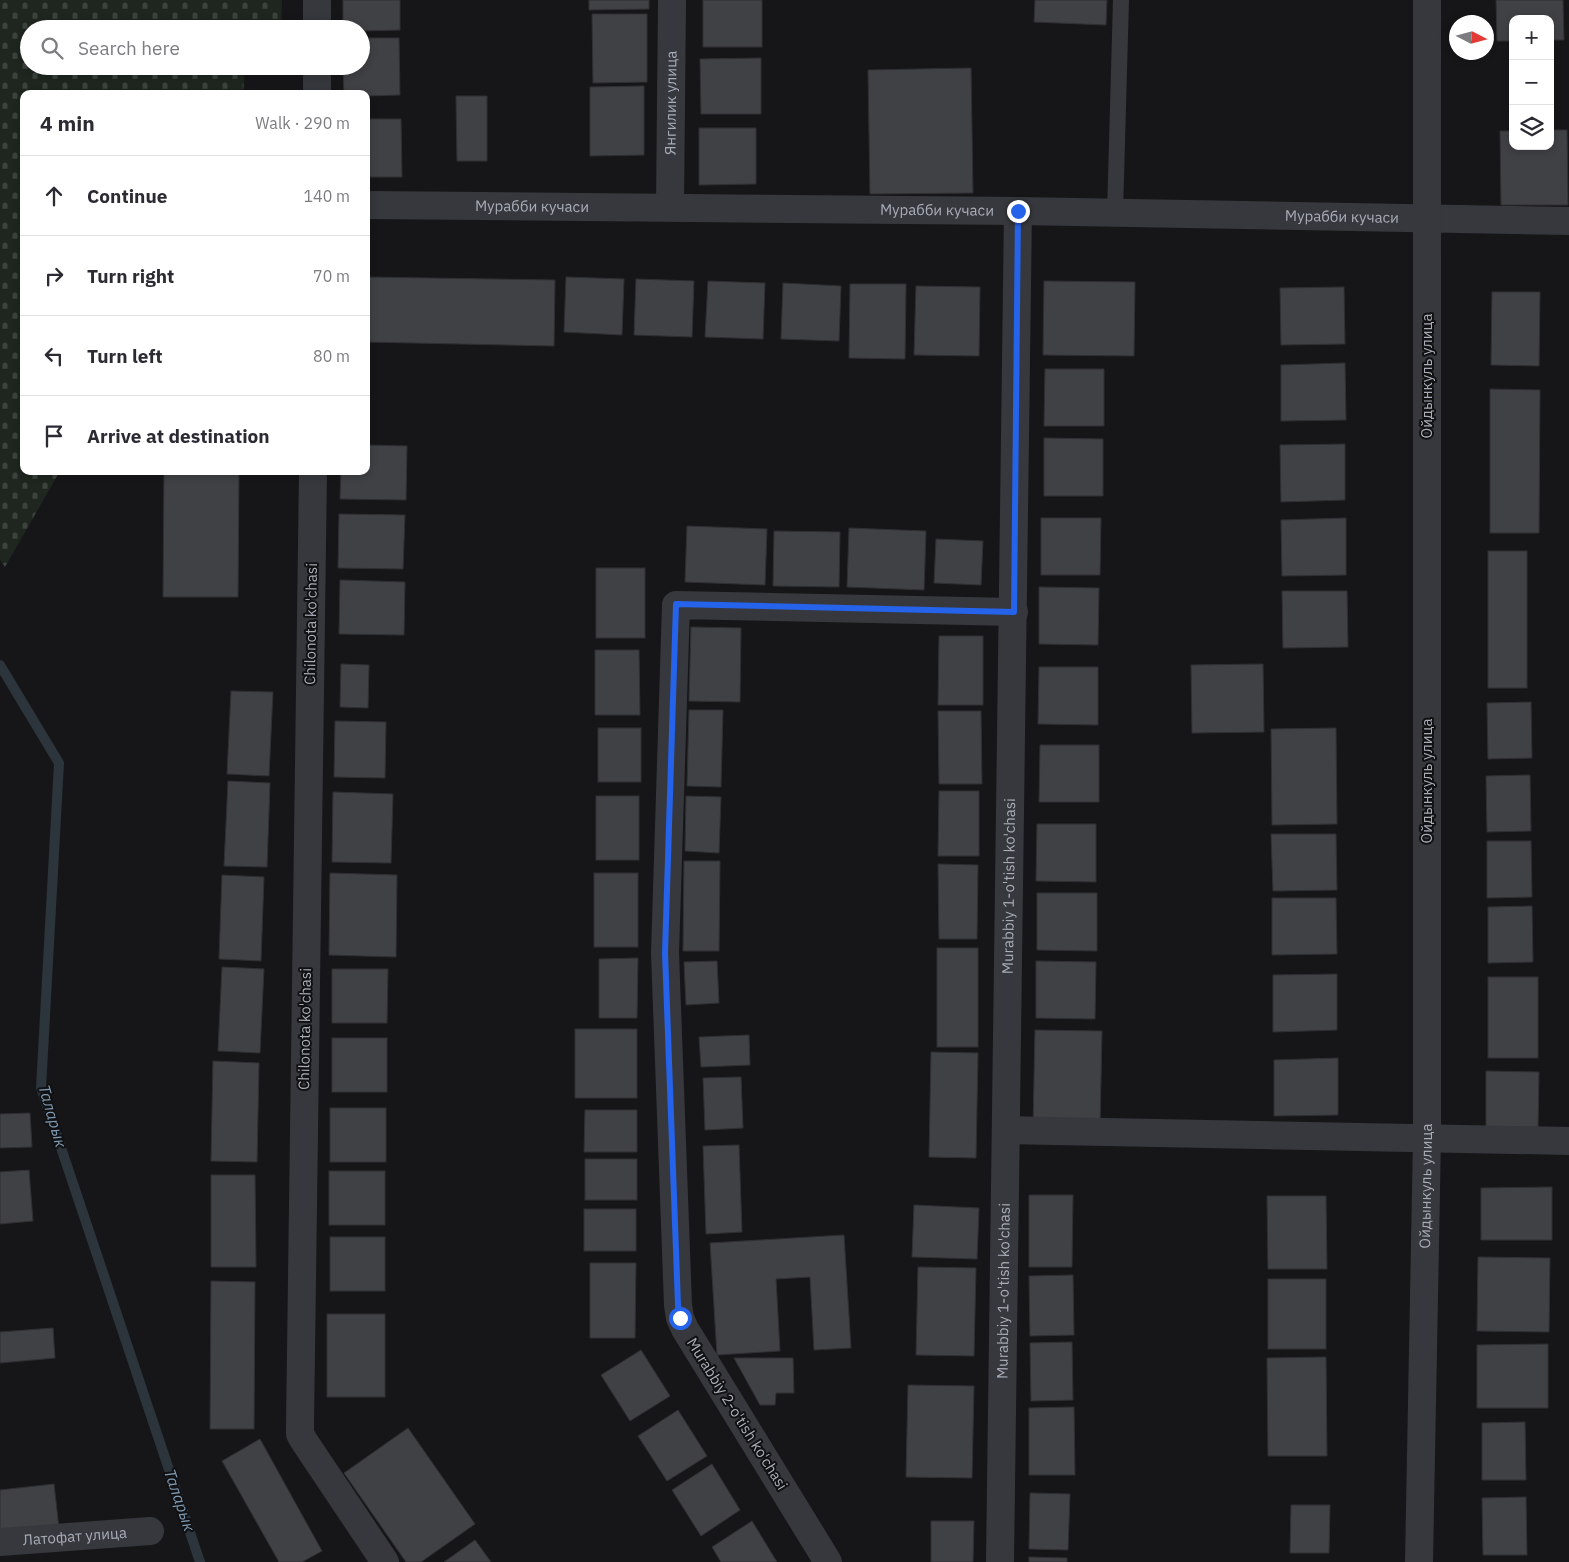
<!DOCTYPE html>
<html lang="en">
<head>
<meta charset="utf-8">
<style>
	body { margin:0; font-family:"IBM Plex Sans",sans-serif; background:#f2f2f3; color:#2b2b33 }
	.controls { position:absolute; right:15px; top:15px; display:grid; overflow:hidden; border-radius:10px; box-shadow:0 2px 8px #0003 }
	.controls button { width:45px; height:45px; display:grid; place-items:center; padding:0; border:0; border-bottom:1px solid #e1e1e2; background:#fff; color:#2b2b33; font:25px sans-serif }
	.compass { position:absolute; left:1449px; top:15px; width:45px; height:45px; border-radius:50%; background:#fff; box-shadow:0 2px 8px #0003; rotate:96deg }
	.stop { position:absolute; width:15px; height:15px; margin:-11px; border:4px solid #2563eb; border-radius:50%; background:#fff }
	.stop.end { background:#2563eb; border-color:#fff; box-shadow:0 1px 5px #0008 }
	.list { margin:0; padding:0; list-style:none }
	h2 { display:flex; justify-content:space-between; align-items:center; height:65px; margin:0; padding:0 20px; font-size:21px }
	h2 small { font-size:16px; font-weight:400; color:#7c7c81 }
	.list li { display:grid; grid-template-columns:32px 1fr auto; gap:15px; align-items:center; box-sizing:border-box; height:80px; padding:0 20px; border-top:1px solid #e1e1e2 }
	.list b { display:block; font-size:19px; white-space:nowrap }
	.list em { font-size:16px; font-style:normal; color:#7c7c81 }
	.icon { flex:none; width:28px; height:28px; fill:none; stroke:currentColor; stroke-width:2; stroke-linecap:round; stroke-linejoin:round }
	.map { position:relative; flex:none; width:1569px; height:1562px; overflow:hidden }
	.search { position:absolute; background:#fff; box-shadow:0 2px 8px #0003; left:20px; top:20px; width:350px; height:55px; display:flex; align-items:center; gap:12px; box-sizing:border-box; padding:0 18px; border-radius:28px; color:#7c7c81; font-size:19px }
	.panel { position:absolute; background:#fff; box-shadow:0 2px 8px #0003; left:20px; top:90px; width:350px; height:385px; border-radius:10px }
	.map>svg:first-child { display:block }
</style>
</head>
<body>
<div class="map">
<svg width="1569" height="1562" viewBox="0 0 1569 1562">
	<defs>
		<pattern id="cemetery-stones" width="16" height="16" patternUnits="userSpaceOnUse" patternTransform="scale(1.25)"><rect width="16" height="16" fill="#1e261f"/><path d="M2 7V4a2 2 0 0 1 4 0v3zM10 15v-3a2 2 0 0 1 4 0v3z" fill="#3c433d"/></pattern>
	</defs>
	<rect width="100%" height="100%" fill="#161618"/>
	<polygon fill="url(#cemetery-stones)" points="0,0 282,0 281,28 29,29 29,66 245,66 243,94 24,94 24,471 60,471 5,567 0,560"/>
	<g fill="none" stroke-linecap="round" stroke-linejoin="round">
		<polyline stroke="#2c353c" stroke-width="10" points="0,665 59,763 41,1088 200,1562"/>
	</g>
	<g fill="#404145" stroke="#303034">
		<polygon points="343,0 400,0 400,30 361,31 361,29 343,29"/>
		<polygon points="589,0 649,0 649,9 589,10"/>
		<rect x="703" y="0" width="59" height="47"/>
		<polygon points="1035,0 1107,0 1106,25 1034,22"/>
		<polygon points="1496,0 1563,0 1564,40 1550,40 1550,19 1513,19 1513,41 1497,41"/>
		<polygon points="592,14 647,14 647,82 593,83"/>
		<polygon points="361,38 399,38 400,95 366,96 366,94 344,94 343,66 361,66"/>
		<polygon points="761,58 761,114 701,114 700,59"/>
		<polygon points="971,68 973,193 870,194 868,70"/>
		<polygon points="644,86 644,155 590,156 590,87"/>
		<polygon points="456,96 487,96 487,161 457,161"/>
		<polygon points="366,119 401,119 402,177 366,177"/>
		<polygon points="699,128 756,128 756,184 699,185"/>
		<polygon points="1550,130 1567,130 1568,205 1501,205 1500,131 1513,131 1513,146 1550,146"/>
		<polygon points="366,277 555,280 554,346 366,342"/>
		<polygon points="566,277 624,279 622,335 564,332"/>
		<polygon points="636,279 694,281 692,337 634,335"/>
		<polygon points="708,281 765,283 763,339 705,337"/>
		<polygon points="1044,281 1135,282 1134,356 1043,355"/>
		<polygon points="783,283 841,286 839,341 781,339"/>
		<polygon points="850,284 906,284 905,359 849,358"/>
		<polygon points="916,286 980,287 979,356 914,355"/>
		<polygon points="1344,287 1345,344 1281,345 1280,288"/>
		<polygon points="1492,292 1540,292 1539,366 1491,365"/>
		<polygon points="1345,363 1346,420 1281,421 1281,365"/>
		<polygon points="1045,369 1104,369 1104,426 1044,426"/>
		<polygon points="1490,389 1540,390 1539,533 1490,533"/>
		<polygon points="1044,438 1103,439 1103,496 1044,496"/>
		<polygon points="1345,444 1345,500 1281,502 1280,445"/>
		<polygon points="366,445 407,446 406,500 340,499 341,471 366,471"/>
		<polygon points="164,471 239,471 238,597 163,597"/>
		<polygon points="339,514 405,515 403,569 338,568"/>
		<polygon points="1041,518 1101,518 1100,575 1041,575"/>
		<polygon points="1346,518 1346,575 1282,576 1281,520"/>
		<polygon points="687,526 767,529 765,585 685,582"/>
		<polygon points="849,528 926,531 924,590 847,587"/>
		<polygon points="774,531 840,532 839,587 773,586"/>
		<polygon points="936,539 983,541 981,585 934,583"/>
		<rect x="1488" y="551" width="39" height="137"/>
		<rect x="596" y="568" width="49" height="70"/>
		<polygon points="340,580 405,582 404,635 339,634"/>
		<polygon points="1039,587 1099,588 1098,645 1039,644"/>
		<polygon points="1282,591 1347,591 1348,647 1283,648"/>
		<polygon points="691,627 741,628 740,702 689,701"/>
		<polygon points="939,636 983,636 983,705 938,705"/>
		<polygon points="595,650 639,650 640,715 595,715"/>
		<polygon points="341,664 369,665 368,708 340,707"/>
		<polygon points="1263,664 1264,732 1192,733 1191,665"/>
		<polygon points="1039,667 1098,667 1098,725 1038,724"/>
		<polygon points="231,691 273,692 269,776 227,774"/>
		<polygon points="1531,702 1532,758 1488,759 1487,703"/>
		<polygon points="689,710 723,710 721,787 687,786"/>
		<polygon points="938,711 981,711 982,784 939,784"/>
		<polygon points="335,721 386,722 385,778 334,777"/>
		<rect x="598" y="728" width="43" height="54"/>
		<polygon points="1336,728 1337,824 1272,825 1271,729"/>
		<polygon points="1040,745 1099,745 1099,802 1039,802"/>
		<polygon points="1530,775 1531,831 1487,832 1486,776"/>
		<polygon points="228,781 270,783 267,867 224,866"/>
		<polygon points="939,791 979,791 979,856 938,856"/>
		<polygon points="333,792 393,794 391,863 332,862"/>
		<rect x="596" y="796" width="43" height="64"/>
		<polygon points="686,796 721,797 719,853 685,851"/>
		<polygon points="1037,824 1096,824 1096,882 1036,881"/>
		<polygon points="1271,834 1336,834 1337,890 1273,891"/>
		<polygon points="1487,841 1531,841 1532,897 1487,898"/>
		<polygon points="684,861 720,861 719,951 683,951"/>
		<polygon points="938,864 978,865 977,939 939,939"/>
		<polygon points="330,873 397,875 396,957 329,955"/>
		<rect x="594" y="873" width="44" height="74"/>
		<polygon points="222,875 264,877 261,961 219,959"/>
		<polygon points="1037,893 1097,893 1097,951 1037,950"/>
		<polygon points="1272,898 1336,898 1337,954 1272,955"/>
		<polygon points="1532,906 1533,962 1488,963 1488,907"/>
		<rect x="937" y="948" width="41" height="99"/>
		<polygon points="638,958 637,1018 599,1018 599,959"/>
		<polygon points="717,961 719,1003 686,1005 684,962"/>
		<polygon points="1036,961 1096,962 1095,1019 1036,1018"/>
		<polygon points="222,967 264,969 260,1053 218,1051"/>
		<polygon points="332,969 388,969 387,1023 332,1023"/>
		<polygon points="1337,974 1337,1030 1273,1032 1273,975"/>
		<rect x="1488" y="977" width="50" height="81"/>
		<rect x="575" y="1029" width="62" height="69"/>
		<polygon points="1035,1030 1102,1031 1100,1127 1033,1127"/>
		<polygon points="749,1035 750,1065 701,1067 699,1037"/>
		<rect x="332" y="1038" width="55" height="54"/>
		<polygon points="931,1052 978,1053 976,1158 929,1157"/>
		<polygon points="1338,1058 1338,1115 1274,1116 1274,1060"/>
		<polygon points="213,1061 259,1063 257,1162 211,1161"/>
		<polygon points="1486,1071 1539,1072 1538,1128 1486,1128"/>
		<polygon points="741,1077 743,1128 705,1130 703,1078"/>
		<rect x="330" y="1108" width="56" height="54"/>
		<polygon points="585,1110 637,1110 637,1152 584,1152"/>
		<polygon points="30,1113 32,1147 0,1148 0,1114"/>
		<polygon points="739,1145 742,1232 706,1234 703,1146"/>
		<rect x="585" y="1159" width="52" height="41"/>
		<polygon points="29,1170 33,1221 0,1224 0,1172"/>
		<rect x="329" y="1171" width="56" height="54"/>
		<polygon points="211,1175 255,1175 256,1267 211,1267"/>
		<polygon points="1552,1187 1552,1240 1481,1240 1481,1188"/>
		<polygon points="1029,1195 1073,1195 1072,1267 1029,1267"/>
		<polygon points="1267,1196 1326,1196 1327,1269 1268,1269"/>
		<polygon points="914,1205 979,1208 977,1259 912,1257"/>
		<rect x="584" y="1209" width="52" height="42"/>
		<polygon points="844,1235 851,1348 814,1350 810,1277 776,1279 780,1351 717,1355 710,1243"/>
		<rect x="330" y="1237" width="55" height="54"/>
		<polygon points="1478,1257 1550,1258 1549,1332 1477,1331"/>
		<polygon points="590,1263 636,1263 635,1338 590,1338"/>
		<polygon points="918,1267 976,1268 974,1356 916,1355"/>
		<polygon points="1073,1275 1074,1335 1030,1336 1029,1276"/>
		<rect x="1268" y="1279" width="58" height="70"/>
		<polygon points="211,1281 255,1282 254,1429 210,1429"/>
		<rect x="327" y="1314" width="58" height="83"/>
		<polygon points="53,1328 55,1358 0,1363 0,1332"/>
		<polygon points="1072,1342 1073,1400 1031,1401 1030,1343"/>
		<polygon points="1548,1344 1548,1408 1477,1408 1477,1345"/>
		<polygon points="641,1350 670,1396 630,1421 601,1375"/>
		<polygon points="1326,1357 1327,1456 1268,1456 1267,1358"/>
		<polygon points="734,1358 793,1358 794,1393 776,1393 775,1405 760,1405"/>
		<polygon points="908,1385 974,1386 972,1478 906,1477"/>
		<polygon points="1074,1407 1075,1475 1029,1475 1029,1408"/>
		<polygon points="678,1410 707,1456 667,1481 638,1436"/>
		<polygon points="1525,1422 1526,1480 1482,1480 1482,1423"/>
		<polygon points="408,1428 475,1524 421,1562 406,1562 344,1473"/>
		<polygon points="260,1439 322,1551 302,1562 279,1562 222,1461"/>
		<polygon points="712,1464 740,1510 701,1536 672,1490"/>
		<polygon points="54,1484 59,1528 0,1534 0,1490"/>
		<polygon points="1030,1493 1070,1494 1068,1550 1029,1549"/>
		<polygon points="1526,1497 1527,1555 1483,1555 1482,1498"/>
		<polygon points="1291,1505 1330,1505 1329,1553 1290,1553"/>
		<polygon points="752,1521 777,1562 721,1562 712,1547"/>
		<polygon points="931,1521 974,1521 973,1562 931,1562"/>
		<polygon points="475,1540 491,1562 444,1562"/>
		<polygon points="1029,1557 1067,1558 1067,1562 1029,1562"/>
	</g>
	<g fill="none" stroke-linecap="round" stroke-linejoin="round">
		<polyline stroke="#37383d" stroke-width="16" points="1115,213 1121,0"/>
		<g stroke="#37383d" stroke-width="28">
			<path id="s1" d="M 670,207 L 672,0"/>
			<polyline points="1006,1130 1569,1141"/>
			<path id="s2" d="M 0,1542 L 150,1531"/>
			<polyline points="828,1562 685,1329 680,1318 678,1305 665,953 676,605 1014,612"/>
			<path id="s3" d="M 1000,1562 L 1018,211"/>
		</g>
		<g stroke="#37383d" stroke-width="28">
			<polyline points="317,29 317,0"/>
			<polyline points="317,94 317,66"/>
			<path id="s4" d="M 366,205 L 1018,211 L 1569,221"/>
			<polyline points="313,471 300,1425 300,1434 304,1441 385,1562"/>
			<path id="s5" d="M 1419,1562 L 1427,1137 L 1427,0"/>
		</g>
	</g>
	<g fill="none" stroke-linecap="round" stroke-linejoin="round">
		<polyline stroke="#2563eb" stroke-width="6" points="680,1318 678,1305 665,953 676,604 1014,612 1018,211"/>
	</g>
	<g text-anchor="middle" stroke-width="4" stroke-linejoin="round" paint-order="stroke">
		<g font-size="15" fill="#a8adb8" stroke="#111113">
			<text dy="5" stroke="none"><textPath href="#s1" startOffset="104">Янгилик улица</textPath></text>
			<text dy="5" stroke="none"><textPath href="#s4" startOffset="166">Мурабби кучаси</textPath></text>
			<text dy="5" stroke="none"><textPath href="#s4" startOffset="571">Мурабби кучаси</textPath></text>
			<text dy="5" stroke="none"><textPath href="#s4" startOffset="976">Мурабби кучаси</textPath></text>
			<text transform="translate(1427 376) rotate(-90)" y="5">Ойдынкуль улица</text>
			<text transform="translate(311 624) rotate(-89)" y="5">Chilonota ko'chasi</text>
			<text transform="translate(1427 781) rotate(-90)" y="5">Ойдынкуль улица</text>
			<text dy="5" stroke="none"><textPath href="#s3" startOffset="676">Murabbiy 1-o'tish ko'chasi</textPath></text>
			<text transform="translate(305 1029) rotate(-89)" y="5">Chilonota ko'chasi</text>
			<text dy="5" stroke="none"><textPath href="#s5" startOffset="376">Ойдынкуль улица</textPath></text>
			<text dy="5" stroke="none"><textPath href="#s3" startOffset="271">Murabbiy 1-o'tish ko'chasi</textPath></text>
			<text transform="translate(737 1414) rotate(58)" y="5">Murabbiy 2-o'tish ko'chasi</text>
			<text dy="5" stroke="none"><textPath href="#s2" startOffset="75">Латофат улица</textPath></text>
		</g>
		<g font-size="16" font-style="italic" fill="#7f9bb3" stroke="#111113">
			<text transform="translate(53 1116) rotate(74)" y="6">Таларык</text>
			<text transform="translate(180 1500) rotate(71)" y="6">Таларык</text>
		</g>
	</g>
</svg>
<div class="controls">
<button>+</button>
<button>−</button>
<button><svg class="icon" aria-label="layers" viewBox="0 0 24 24"><path d="M12 4l9 5-9 5-9-5zM3 14l9 5 9-5"/></svg></button>
</div>
<svg class="compass" viewBox="-18 -18 36 36"><path d="M0-13l5 13h-10z" fill="#e53935"/><path d="M0 13l5-13h-10z" fill="#7c7c81"/></svg>
<div class="stop" style="left:680px;top:1318px"></div>
<div class="stop end" style="left:1018px;top:211px"></div>
<div class="search"><svg class="icon" aria-label="search" viewBox="0 0 24 24"><circle cx="10" cy="10" r="6"/><path d="M15 15l6 6"/></svg>Search here</div>
<section class="panel">
<h2>4 min<small>Walk · 290 m</small></h2>
<ul class="list">
<li><svg class="icon" aria-label="ahead" viewBox="0 0 24 24"><path d="M12 20V5M6 11l6-6 6 6"/></svg><div><b>Continue</b></div><em>140 m</em></li>
<li><svg class="icon" aria-label="right" viewBox="0 0 24 24"><path d="M7 20v-9h11M14 6l5 5-5 5"/></svg><div><b>Turn right</b></div><em>70 m</em></li>
<li><svg class="icon" aria-label="left" viewBox="0 0 24 24"><path d="M17 20v-9H6M10 6l-5 5 5 5"/></svg><div><b>Turn left</b></div><em>80 m</em></li>
<li><svg class="icon" aria-label="arrive" viewBox="0 0 24 24"><path d="M6 21V4h12l-3 4 3 4H6"/></svg><div><b>Arrive at destination</b></div></li>
</ul>
</section>
</div>
</body>
</html>
